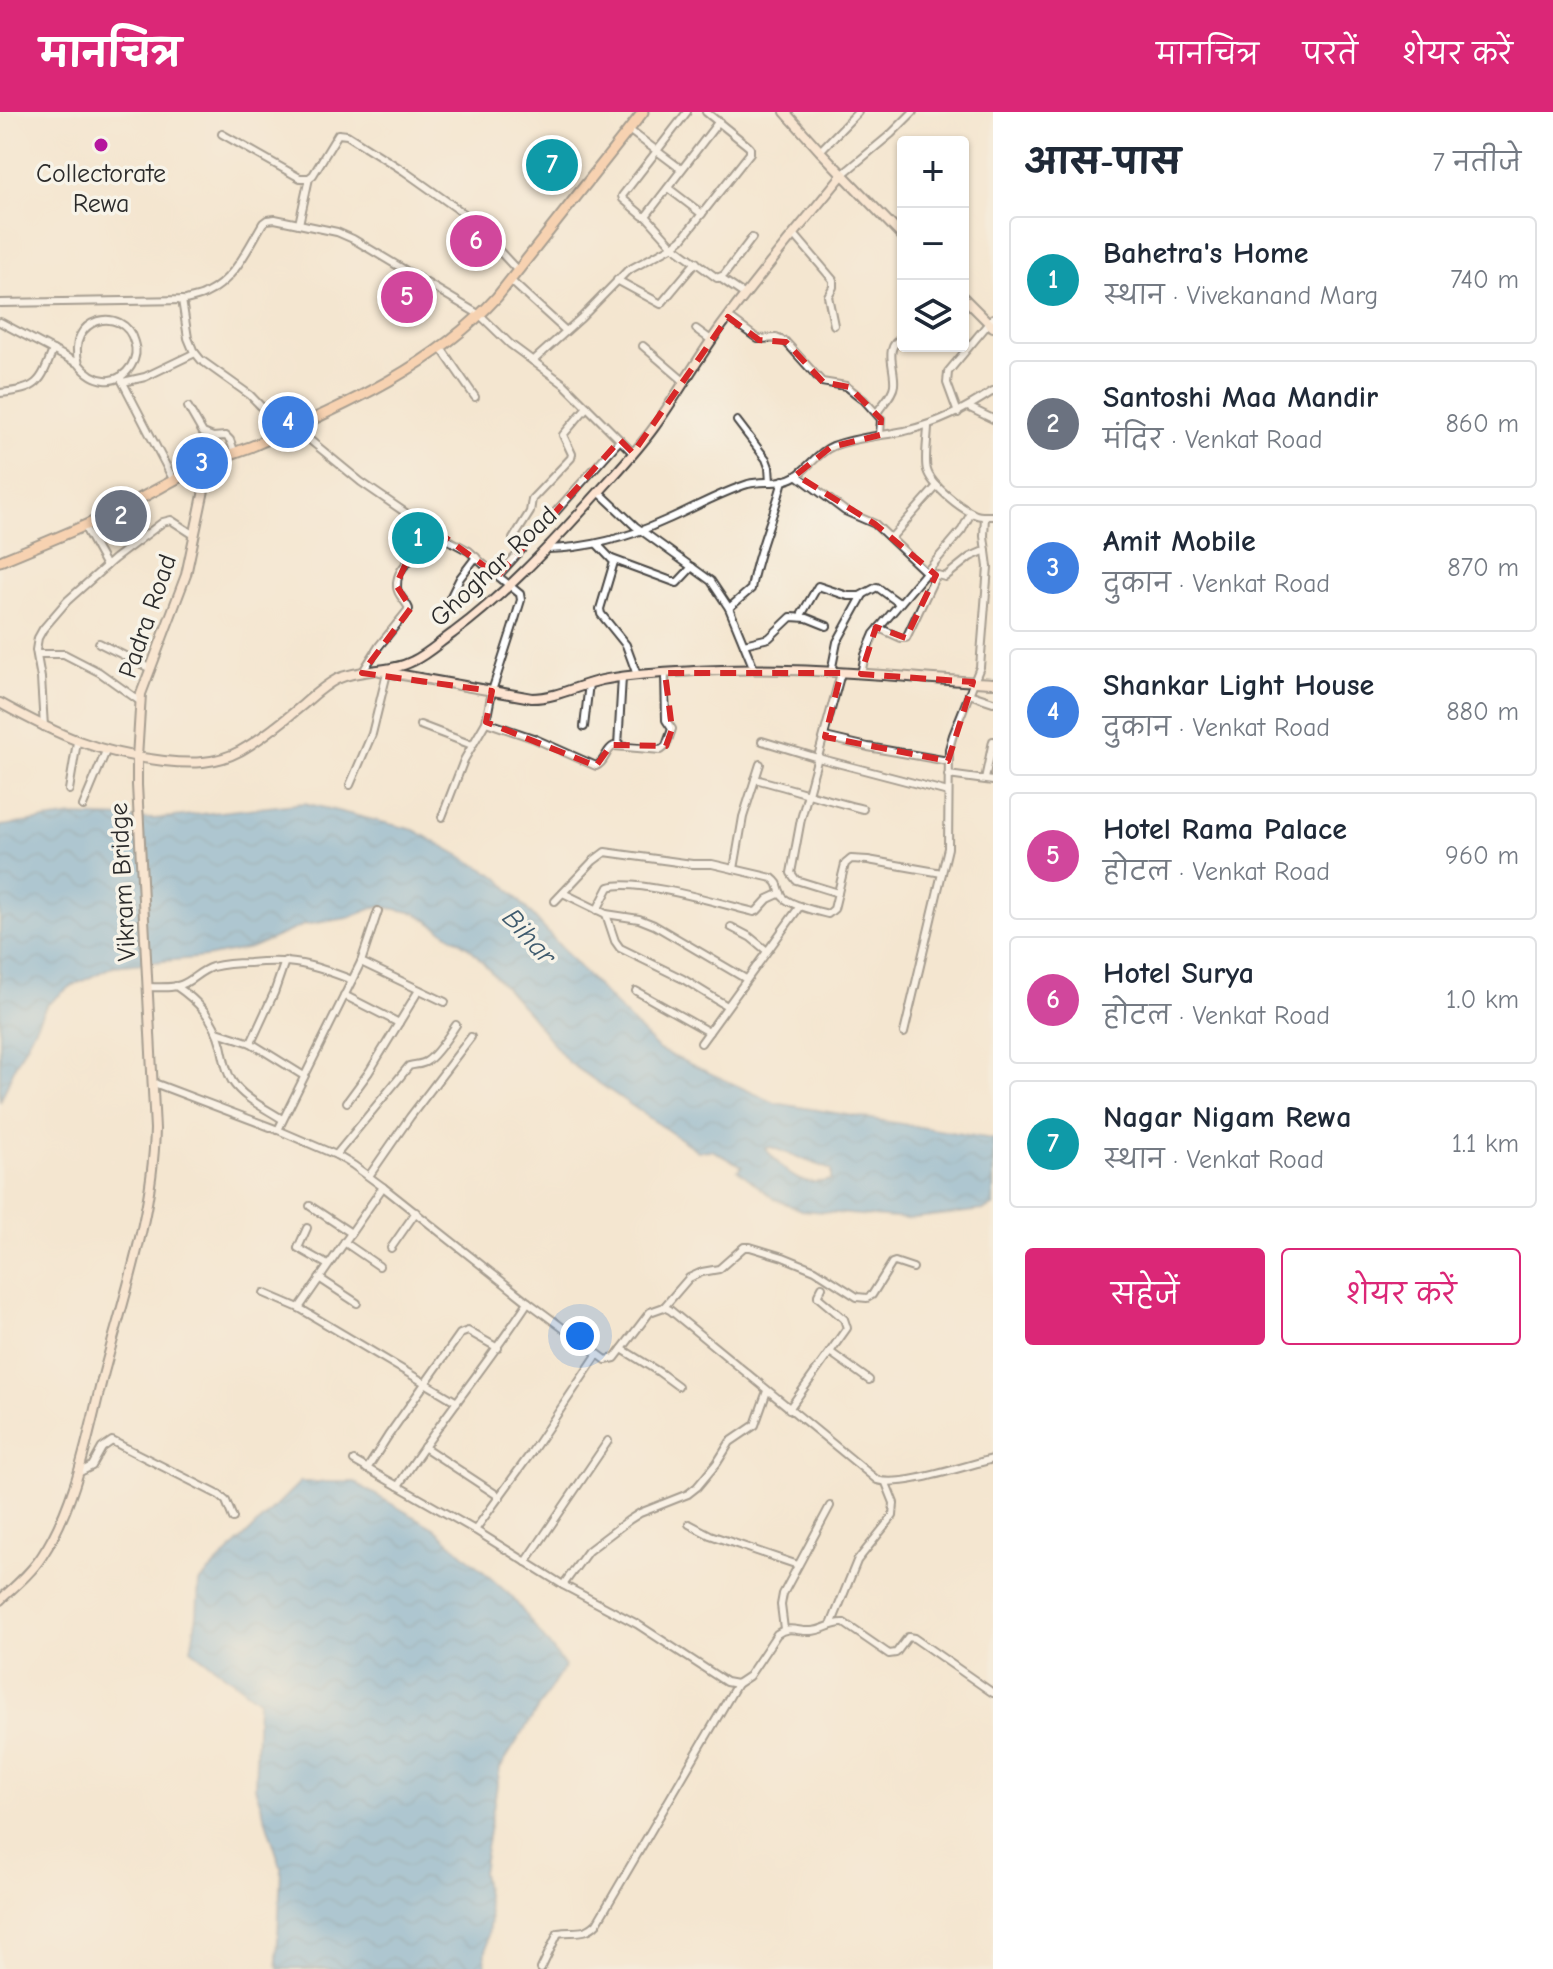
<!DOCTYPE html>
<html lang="hi">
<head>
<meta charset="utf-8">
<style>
	body { margin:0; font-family:"Comic Neue","Playpen Sans Deva",sans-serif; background:#f6f6f7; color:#1f2937 }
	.controls { position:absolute; right:24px; top:24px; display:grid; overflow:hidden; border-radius:8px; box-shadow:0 2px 6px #0004 }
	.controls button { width:72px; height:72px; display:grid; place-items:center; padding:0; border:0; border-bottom:2px solid #e0e1e3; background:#fff; color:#1f2937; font:40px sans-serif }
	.you { position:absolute; left:580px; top:1224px; width:28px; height:28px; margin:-20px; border:6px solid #fff; border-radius:50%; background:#1a73e8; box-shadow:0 0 0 12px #1a73e833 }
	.badge { display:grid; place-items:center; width:52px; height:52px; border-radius:50%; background:#db2777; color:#fff; font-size:26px; font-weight:700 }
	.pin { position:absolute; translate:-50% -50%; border:4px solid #fff; box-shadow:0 2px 8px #0006 }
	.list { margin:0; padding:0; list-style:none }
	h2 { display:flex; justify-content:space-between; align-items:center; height:104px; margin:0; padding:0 32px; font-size:34px }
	h2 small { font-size:26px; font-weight:400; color:#747a83 }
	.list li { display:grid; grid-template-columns:52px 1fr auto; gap:24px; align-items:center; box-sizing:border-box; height:128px; margin:0 16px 16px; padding:0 16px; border:2px solid #e0e1e3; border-radius:8px }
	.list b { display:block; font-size:30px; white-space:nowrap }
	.list p { margin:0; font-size:26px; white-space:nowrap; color:#747a83 }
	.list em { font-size:26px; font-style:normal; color:#747a83 }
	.actions { display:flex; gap:16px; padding:24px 32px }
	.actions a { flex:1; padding:18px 0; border:2px solid #db2777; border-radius:8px; text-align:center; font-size:28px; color:#db2777 }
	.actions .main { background:#db2777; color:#fff }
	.icon { flex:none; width:44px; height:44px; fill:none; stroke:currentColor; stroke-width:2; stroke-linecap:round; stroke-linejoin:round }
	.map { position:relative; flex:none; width:993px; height:1857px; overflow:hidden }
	header { display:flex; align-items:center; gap:48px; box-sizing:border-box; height:112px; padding:0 40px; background:#db2777; color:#fff }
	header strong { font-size:38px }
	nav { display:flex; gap:44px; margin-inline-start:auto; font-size:28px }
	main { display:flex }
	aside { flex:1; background:#fff }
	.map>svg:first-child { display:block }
</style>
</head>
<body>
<header>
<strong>मानचित्र</strong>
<nav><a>मानचित्र</a><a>परतें</a><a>शेयर करें</a></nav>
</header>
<main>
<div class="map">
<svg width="993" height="1857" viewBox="0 0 993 1857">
	<defs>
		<pattern id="water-waves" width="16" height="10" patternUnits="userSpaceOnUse" patternTransform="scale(2)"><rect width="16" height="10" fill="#5aa1d0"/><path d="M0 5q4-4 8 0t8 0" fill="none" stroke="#4b83a9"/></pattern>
	</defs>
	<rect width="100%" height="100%" fill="#f7f3e8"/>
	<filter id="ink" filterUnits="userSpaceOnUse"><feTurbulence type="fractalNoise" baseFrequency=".0125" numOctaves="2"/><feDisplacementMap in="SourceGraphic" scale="16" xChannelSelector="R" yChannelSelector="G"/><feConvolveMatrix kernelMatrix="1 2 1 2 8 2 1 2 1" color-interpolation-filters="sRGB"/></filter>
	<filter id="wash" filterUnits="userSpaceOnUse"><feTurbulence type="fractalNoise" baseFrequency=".006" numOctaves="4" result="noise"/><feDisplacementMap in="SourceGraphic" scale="32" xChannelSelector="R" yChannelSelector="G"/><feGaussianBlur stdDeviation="1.8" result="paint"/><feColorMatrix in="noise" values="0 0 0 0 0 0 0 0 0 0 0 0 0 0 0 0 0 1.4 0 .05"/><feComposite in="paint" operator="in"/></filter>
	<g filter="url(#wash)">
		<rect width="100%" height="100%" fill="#f4e6d0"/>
		<g fill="url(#water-waves)" stroke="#42667e" stroke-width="2" fill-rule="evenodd">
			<path d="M 305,691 L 414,718 L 498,765 L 577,853 L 659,938 L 775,991 L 993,1027 L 993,1094 L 984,1098 L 907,1107 L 801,1098 L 774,1087 L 738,1058 L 742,1054 L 712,1038 L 698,1039 L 568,950 L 530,903 L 472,838 L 416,801 L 379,794 L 348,806 L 304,813 L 251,836 L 206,845 L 113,854 L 68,876 L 46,894 L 15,954 L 0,990 L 0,714 L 73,704 L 154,707 ZM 771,1035 L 831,1058 L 831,1068 C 796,1076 786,1060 765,1036 Z"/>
			<polygon points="300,1370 353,1370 434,1416 512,1485 565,1554 500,1656 482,1760 490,1807 484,1857 278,1857 277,1848 281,1755 255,1675 258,1588 191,1537 197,1503 199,1470"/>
		</g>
	</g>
	<g filter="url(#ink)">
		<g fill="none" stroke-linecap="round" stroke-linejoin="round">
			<defs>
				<g id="street">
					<polyline points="687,0 622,84 623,87 643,104 646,104 719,9"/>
					<polyline points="629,18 681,57"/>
					<polyline points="222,22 300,66 309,66 313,63 338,22 347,23 404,59 466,103 518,159"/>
					<polyline points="820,39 858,0"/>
					<polyline points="843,62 891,22 913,0"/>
					<polyline points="668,76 702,102"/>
					<polyline points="646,104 673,134 717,166 724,163 752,126"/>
					<polyline points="299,112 309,66"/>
					<polyline points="794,122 833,168 833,175 828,184 834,213"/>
					<polyline points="720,166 745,183"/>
					<polyline points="510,168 566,219"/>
					<polyline points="617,168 661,192 696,150"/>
					<polyline points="182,188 188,226 193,238 201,248 250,283 285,319"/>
					<path d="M 0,191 L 186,188 C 192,186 200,185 205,182 C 234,169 248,136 263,111 L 267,108 L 275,107 L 337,120 L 353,127 L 480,203 L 510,232 L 564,272 L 633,341"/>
					<polyline points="728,205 758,227 776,226 786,230 822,270 846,274 864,288 881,307 880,323"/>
					<path d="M 0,210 L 79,252 C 93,270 117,276 131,254 C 136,246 137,238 134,230 C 124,192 65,205 79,252"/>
					<polyline points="696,217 711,228"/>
					<polyline points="643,234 685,270"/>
					<polyline points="441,236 475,285"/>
					<polyline points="533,249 581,206 627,159 673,134 682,127 750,41 750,36 748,34 706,0"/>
					<polyline points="120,265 174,369"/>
					<polyline points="123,270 145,265 195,241"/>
					<path d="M 0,281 C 38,277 40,272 53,238"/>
					<polyline points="188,295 203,321 213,325 226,324 230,328 235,341"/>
					<polyline points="968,295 993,307"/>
					<path d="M 877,301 C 882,292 893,283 894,273 C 896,255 882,236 903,225"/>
					<polyline points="958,301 947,271 948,260 993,206"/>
					<polyline points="737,309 766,347 769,355 770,370"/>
					<path d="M 928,313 C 928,325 924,348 927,358 C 931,373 960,396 974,402 C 979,405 987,404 993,404"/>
					<polyline points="294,315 361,370 432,419 469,439 483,452 520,482 521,488 512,517 492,579 486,610 464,648 442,705"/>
					<polyline points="797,363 845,399 875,412 926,460 945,465 970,445 986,438"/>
					<polyline points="599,380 635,414 711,469 729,496 754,557"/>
					<polyline points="84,414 106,454"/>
					<polyline points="891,426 937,374"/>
					<polyline points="513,427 530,400 532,387 571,346 572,342 563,323 587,295"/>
					<polyline points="597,432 614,450 600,497 601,502 626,533 637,563"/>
					<path d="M 547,437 C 587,436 627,426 664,409 C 692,397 719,381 748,372 C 763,368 782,373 796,364 C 809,355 818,340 833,334 C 856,325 881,324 905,319 C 939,311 964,298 993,279"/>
					<polyline points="612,447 677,471 692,455"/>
					<polyline points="498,464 620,328"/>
					<polyline points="450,486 460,466 476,445"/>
					<path d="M 729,496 L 751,477 C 757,439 774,405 783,368"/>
					<polyline points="800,505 818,474 848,484 860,484 877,475 899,491"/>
					<polyline points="879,516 901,526 906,526 936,463"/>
					<polyline points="99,531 151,557"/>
					<polyline points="744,532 769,526 791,505 807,506 827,514"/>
					<polyline points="37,542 64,542 99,560 141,590"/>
					<polyline points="831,560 837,530 863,483"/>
					<path d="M 362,561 L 379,534 L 409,497 C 407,490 397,483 397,475 C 395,449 428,437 446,426"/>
					<polyline points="861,562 865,543 874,522 962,418 971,401"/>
					<polyline points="969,582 993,590"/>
					<path d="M 486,610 L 533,626 L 596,654 C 606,650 605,638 614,634 L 661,638 L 666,634 L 672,617 L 666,608 L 665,561"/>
					<polyline points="420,613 472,633"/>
					<polyline points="44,615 41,566 36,538 38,526 43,517 67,489 114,447 163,410 171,408 194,423"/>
					<polyline points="584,615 589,571"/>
					<polyline points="825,625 868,635 948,649"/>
					<polyline points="762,629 818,646 948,680"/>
					<polyline points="618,634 622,565"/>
					<polyline points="948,663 993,669"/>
					<path d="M 755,667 C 791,676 826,688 863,697"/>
					<polyline points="985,667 993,629"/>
					<polyline points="350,673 372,622 387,561"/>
					<polyline points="69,678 77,630"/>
					<polyline points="83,694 106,639"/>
					<polyline points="734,757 743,705 760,652"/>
					<polyline points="563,781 606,802 639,807 654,813 746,867"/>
					<polyline points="838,781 796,768 791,761 801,707 841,561"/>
					<path d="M 555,789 L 593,749 L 605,740 L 692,752 L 712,752 L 772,766 C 781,773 777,775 782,784 C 789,793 816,799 828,802 L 834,797 L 845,752 L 851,747 L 868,748 L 942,761"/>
					<path d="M 597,798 L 609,775 C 636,766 722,792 754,800 L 757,799 L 768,787 L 781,781"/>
					<polyline points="606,802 615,829 620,836 683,867 727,894"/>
					<polyline points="731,815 750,825 767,839"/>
					<polyline points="361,850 445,890"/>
					<path d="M 176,874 C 198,889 214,906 221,933 C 224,945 225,958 232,969 C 243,986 265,996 282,1007"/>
					<path d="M 148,875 C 159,875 175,877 185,871 C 195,866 200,859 212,855 C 224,852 236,851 249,851 C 293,847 311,852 352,868"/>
					<polyline points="636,879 709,920"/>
					<polyline points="344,883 399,911"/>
					<polyline points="217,920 251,931 304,964"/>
					<polyline points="904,921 948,736 949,637 953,623 980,555 988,455 984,424 985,404"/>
					<polyline points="251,931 274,881 285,849"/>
					<polyline points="701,931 800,794"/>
					<path d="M 154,971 L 278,1018 L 336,1043 L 353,1053 L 383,1075 L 528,1190 L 606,1248 L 615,1246 L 650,1200 L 664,1195 L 670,1198 L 877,1368 C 902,1376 966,1353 993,1347"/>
					<polyline points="347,990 369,960 419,878"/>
					<polyline points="278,1018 361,850 378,799"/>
					<path d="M 336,1043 L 409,954 C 415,952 422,953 427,949 C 437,943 449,923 456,913"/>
					<polyline points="369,1064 410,1005 471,925"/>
					<polyline points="310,1094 351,1121"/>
					<polyline points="307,1116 298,1136 328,1153"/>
					<polyline points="344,1130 379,1154"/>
					<polyline points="391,1136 416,1100"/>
					<polyline points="319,1166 357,1191"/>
					<polyline points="264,1181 299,1196 457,1290"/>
					<polyline points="664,1195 689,1166 702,1160 719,1157 744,1135 750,1135 783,1145 815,1158 857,1185 867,1186 872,1183 892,1151 895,1150 913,1156"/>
					<polyline points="299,1196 383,1075"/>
					<polyline points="622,1237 659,1260 678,1274"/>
					<polyline points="830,1240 869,1268"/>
					<polyline points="789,1297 847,1216 844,1207 818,1185 818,1183 822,1175"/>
					<polyline points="424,1335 500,1385"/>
					<path d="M 354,1349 L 475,1418 L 563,1473 L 637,1512 L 726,1570 L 737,1572 L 749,1564 L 777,1522 C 789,1513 798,1520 811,1519 C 823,1519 832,1510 844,1511 L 889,1542 L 896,1541 L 908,1525 L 914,1526 L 993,1581"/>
					<polyline points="367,1357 388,1324 460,1222 468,1219 498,1236"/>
					<polyline points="78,1361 92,1354 102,1336 112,1329 219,1383 226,1389 233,1406"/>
					<path d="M 398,1374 C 438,1311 487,1253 528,1190"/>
					<polyline points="689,1412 710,1423 798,1453"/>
					<polyline points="475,1418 531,1341 597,1243"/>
					<polyline points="526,1450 608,1329"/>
					<polyline points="563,1473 588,1439 629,1408 640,1401 688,1382 697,1375 717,1351 730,1330 755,1313 767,1279"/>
					<polyline points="831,1513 857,1449 893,1404 894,1391 886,1371"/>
					<polyline points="784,1517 781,1493 783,1482 830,1394"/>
					<path d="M 541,1857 L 558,1821 C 573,1818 585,1824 597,1811 L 737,1572"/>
				</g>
				<g id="secondary">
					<polyline points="785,0 820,39 903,125"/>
					<polyline points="963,185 993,215"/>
					<path d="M 380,559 L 532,586 C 556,586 579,573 602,568 C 632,562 664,561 694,559 C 794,553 893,565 993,571"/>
					<path d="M 0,591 C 58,623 97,641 164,649 C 191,652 216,652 240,639 C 261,627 281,611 299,596 C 311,586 323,574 337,567 C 361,556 390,561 413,549 C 428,542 440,530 453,521 C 503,484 546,438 588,392 C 611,366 635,342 655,314 C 680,279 700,242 726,208 C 763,158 804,110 843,62"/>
					<path d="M 0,1488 C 15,1474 31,1461 42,1444 C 77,1391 88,1321 104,1260 C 125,1181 153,1100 155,1017 L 137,673 L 137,646 L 141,582 L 186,463 L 210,350"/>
				</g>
				<path id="primary" d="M 0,449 C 37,434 75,419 112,401 C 145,385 176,366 209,350 C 224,344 240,339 255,333 C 341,295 433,256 497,185 L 643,0"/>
			</defs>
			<use href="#street" stroke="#494744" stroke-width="10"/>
			<use href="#secondary" stroke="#494744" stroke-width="12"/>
			<use href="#primary" stroke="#494744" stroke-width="13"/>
			<use href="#street" stroke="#fff" stroke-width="6"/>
			<use href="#secondary" stroke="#fde4d1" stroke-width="8"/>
			<use href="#primary" stroke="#fbbb8c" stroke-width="9"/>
		</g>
	</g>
	<path d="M0 0H993V1857H0ZM 728,205 L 759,228 L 786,230 L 823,270 L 849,275 L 881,307 L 880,323 L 831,335 L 796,363 L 875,412 L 936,463 L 906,526 L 876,515 L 861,562 L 973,570 L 948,649 L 825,625 L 841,561 L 665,561 L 672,617 L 666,634 L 611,633 L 596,654 L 486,610 L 492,579 L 362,561 L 411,496 L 396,473 L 407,449 L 446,426 L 498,464 L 620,328 L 633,341 Z" fill="#f4e6d0" fill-opacity=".55" fill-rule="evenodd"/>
	<path fill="none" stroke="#d62828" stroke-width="6" stroke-dasharray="16 10" stroke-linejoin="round" d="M 728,205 L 759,228 L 786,230 L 823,270 L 849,275 L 881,307 L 880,323 L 831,335 L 796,363 L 875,412 L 936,463 L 906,526 L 876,515 L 861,562 L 973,570 L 948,649 L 825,625 L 841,561 L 665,561 L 672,617 L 666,634 L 611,633 L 596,654 L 486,610 L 492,579 L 362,561 L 411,496 L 396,473 L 407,449 L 446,426 L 498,464 L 620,328 L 633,341 Z"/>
	<circle fill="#b5179e" stroke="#f7f3e8" stroke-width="3" cx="101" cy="33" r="8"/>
	<g text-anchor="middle" stroke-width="7" stroke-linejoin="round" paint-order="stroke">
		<g font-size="26" fill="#2b2b2b" stroke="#f7f3e8">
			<text x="101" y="70">Collectorate<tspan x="101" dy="30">Rewa</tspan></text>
		</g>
		<g font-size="26" fill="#2b2b2b" stroke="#f7f3e8">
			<text transform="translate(493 454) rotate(-43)" y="9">Ghoghar Road</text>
			<text transform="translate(147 504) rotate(-71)" y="9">Padra Road</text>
			<text transform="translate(122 770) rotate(-93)" y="9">Vikram Bridge</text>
		</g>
		<g font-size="28" font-style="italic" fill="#3e5a6d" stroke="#f7f3e8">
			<text transform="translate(530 824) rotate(48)" y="10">Bihar</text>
		</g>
	</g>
</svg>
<div class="controls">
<button>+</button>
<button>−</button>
<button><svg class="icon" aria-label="layers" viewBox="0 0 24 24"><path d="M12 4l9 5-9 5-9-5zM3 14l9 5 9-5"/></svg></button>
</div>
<div class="you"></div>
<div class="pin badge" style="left:418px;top:426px;background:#0f9aa8">1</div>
<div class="pin badge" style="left:121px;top:404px;background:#6b7280">2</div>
<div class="pin badge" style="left:202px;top:351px;background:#3f7fe0">3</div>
<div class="pin badge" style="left:288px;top:310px;background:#3f7fe0">4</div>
<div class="pin badge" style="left:407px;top:185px;background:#d1479c">5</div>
<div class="pin badge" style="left:476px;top:129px;background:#d1479c">6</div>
<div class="pin badge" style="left:552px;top:53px;background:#0f9aa8">7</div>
</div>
<aside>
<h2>आस-पास<small>7 नतीजे</small></h2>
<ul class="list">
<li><span class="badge" style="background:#0f9aa8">1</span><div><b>Bahetra's Home</b><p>स्थान · Vivekanand Marg</p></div><em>740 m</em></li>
<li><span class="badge" style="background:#6b7280">2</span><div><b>Santoshi Maa Mandir</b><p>मंदिर · Venkat Road</p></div><em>860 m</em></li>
<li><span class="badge" style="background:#3f7fe0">3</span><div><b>Amit Mobile</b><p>दुकान · Venkat Road</p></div><em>870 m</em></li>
<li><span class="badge" style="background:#3f7fe0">4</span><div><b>Shankar Light House</b><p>दुकान · Venkat Road</p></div><em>880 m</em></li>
<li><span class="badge" style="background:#d1479c">5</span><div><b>Hotel Rama Palace</b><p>होटल · Venkat Road</p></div><em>960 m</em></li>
<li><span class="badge" style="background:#d1479c">6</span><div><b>Hotel Surya</b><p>होटल · Venkat Road</p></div><em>1.0 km</em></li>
<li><span class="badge" style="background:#0f9aa8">7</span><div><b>Nagar Nigam Rewa</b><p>स्थान · Venkat Road</p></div><em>1.1 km</em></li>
</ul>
<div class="actions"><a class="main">सहेजें</a><a>शेयर करें</a></div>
</aside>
</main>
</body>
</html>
